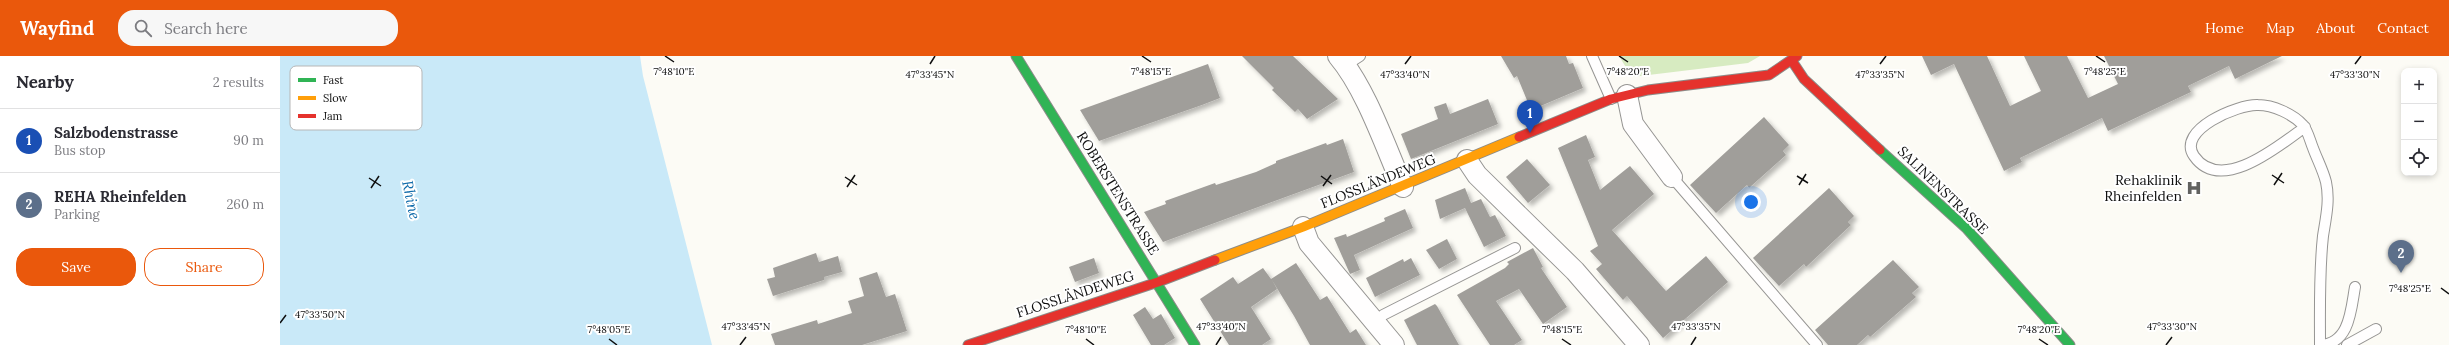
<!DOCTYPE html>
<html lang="en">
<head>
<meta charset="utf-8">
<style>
	body { margin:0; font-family:Lora,serif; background:#f7f7f7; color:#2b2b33 }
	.controls { position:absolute; right:12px; top:12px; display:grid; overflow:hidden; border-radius:8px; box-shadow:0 2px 6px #0003 }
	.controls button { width:36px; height:36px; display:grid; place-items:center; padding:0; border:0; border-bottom:1px solid #e1e1e2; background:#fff; color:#2b2b33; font:20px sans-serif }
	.you { position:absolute; left:1471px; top:146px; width:14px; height:14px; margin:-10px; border:3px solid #fff; border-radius:50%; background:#1a73e8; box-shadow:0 0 0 6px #1a73e833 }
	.badge { display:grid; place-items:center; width:26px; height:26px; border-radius:50%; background:#ea580c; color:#fff; font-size:13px; font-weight:700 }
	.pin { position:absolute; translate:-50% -33px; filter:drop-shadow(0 1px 2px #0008) }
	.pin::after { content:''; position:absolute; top:21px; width:14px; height:12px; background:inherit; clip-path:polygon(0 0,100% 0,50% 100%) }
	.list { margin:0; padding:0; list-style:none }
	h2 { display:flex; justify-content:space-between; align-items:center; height:52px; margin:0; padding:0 16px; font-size:17px }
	h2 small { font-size:13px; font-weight:400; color:#7c7c81 }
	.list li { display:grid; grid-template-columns:26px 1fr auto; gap:12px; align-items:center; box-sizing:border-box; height:64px; padding:0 16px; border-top:1px solid #e1e1e2 }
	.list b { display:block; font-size:15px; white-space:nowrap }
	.list p { margin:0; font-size:13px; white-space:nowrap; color:#7c7c81 }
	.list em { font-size:13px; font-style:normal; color:#7c7c81 }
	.actions { display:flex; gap:8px; padding:12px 16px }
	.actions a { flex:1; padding:9px 0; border:1px solid #ea580c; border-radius:16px; text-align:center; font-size:14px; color:#ea580c }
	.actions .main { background:#ea580c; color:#fff }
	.icon { flex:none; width:22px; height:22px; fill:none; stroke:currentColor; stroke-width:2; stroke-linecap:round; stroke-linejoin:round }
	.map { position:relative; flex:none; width:2169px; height:289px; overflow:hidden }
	header { display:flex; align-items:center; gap:24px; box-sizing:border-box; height:56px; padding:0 20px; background:#ea580c; color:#fff }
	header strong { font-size:19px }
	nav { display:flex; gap:22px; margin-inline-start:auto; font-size:14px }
	.search { width:280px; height:36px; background:#f7f7f7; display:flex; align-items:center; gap:10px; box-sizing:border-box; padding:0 14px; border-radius:16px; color:#7c7c81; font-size:15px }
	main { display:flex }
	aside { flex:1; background:#fff }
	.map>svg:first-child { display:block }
</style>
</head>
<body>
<header>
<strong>Wayfind</strong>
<div class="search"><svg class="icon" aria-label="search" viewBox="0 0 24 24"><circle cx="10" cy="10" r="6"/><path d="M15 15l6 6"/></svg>Search here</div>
<nav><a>Home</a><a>Map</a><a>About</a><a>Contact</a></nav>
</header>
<main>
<aside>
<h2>Nearby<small>2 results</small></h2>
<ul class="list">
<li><span class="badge" style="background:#1a4fb4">1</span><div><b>Salzbodenstrasse</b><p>Bus stop</p></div><em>90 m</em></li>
<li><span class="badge" style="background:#5c6f8a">2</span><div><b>REHA Rheinfelden</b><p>Parking</p></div><em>260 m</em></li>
</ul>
<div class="actions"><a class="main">Save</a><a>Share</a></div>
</aside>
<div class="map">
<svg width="2169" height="289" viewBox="0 0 2169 289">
	<defs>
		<filter id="shadow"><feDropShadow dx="3.5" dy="3.5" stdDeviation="2" flood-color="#0004"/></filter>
	</defs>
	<rect width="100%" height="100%" fill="#fcfbf5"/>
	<polygon fill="#d7ebc1" points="1339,0 1480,0 1468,7 1352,21"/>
	<polygon fill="#c9e9f8" points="0,0 360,0 363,20 432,289 0,289"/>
	<g fill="#a09e9a" filter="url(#shadow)">
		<polygon points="962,0 1013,0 1058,43 1027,63 1018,53 1015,56 992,34 994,32"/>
		<polygon points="1221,0 1286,0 1289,8 1293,7 1303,32 1251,54 1237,20 1234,22"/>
		<polygon points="1642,0 1707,0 1730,50 1761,35 1744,0 1787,0 1808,42 1838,28 1824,0 2002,0 1955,23 1949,10 1908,30 1911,36 1828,75 1822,62 1740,102 1742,106 1724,115 1674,8 1651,19"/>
		<polygon points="928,8 940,42 922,49 819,85 800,54"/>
		<polygon points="1208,43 1218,68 1131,103 1121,78 1158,63 1154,51 1166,47 1170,58"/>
		<polygon points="1484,61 1509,89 1503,95 1506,99 1469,132 1467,129 1436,157 1410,129"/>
		<polygon points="1306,79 1315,101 1308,104 1320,134 1350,110 1374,138 1332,174 1386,235 1426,200 1448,226 1383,282 1347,240 1343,244 1316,213 1322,208 1310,195 1318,190 1278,92"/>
		<polygon points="1063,83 1074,116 883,186 864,156 886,148 885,145 935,127 936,129 976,116 996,107 996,105 1046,87 1047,89"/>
		<polygon points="1247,103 1270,129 1248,147 1226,121"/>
		<polygon points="1185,132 1191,147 1201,143 1210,161 1215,159 1226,180 1204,191 1185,152 1160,163 1155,144"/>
		<polygon points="1549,132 1574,160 1568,166 1571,169 1526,211 1524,208 1499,230 1473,202"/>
		<polygon points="1125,153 1133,172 1074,199 1080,214 1070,218 1054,182 1066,178 1067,181 1105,165 1104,162"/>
		<polygon points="1167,183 1177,203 1159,213 1146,194"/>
		<polygon points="1253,192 1263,211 1261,212 1287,251 1263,268 1239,233 1216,245 1242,284 1234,289 1210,289 1177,239 1225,212 1229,208 1227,206"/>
		<polygon points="536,197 539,206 558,200 562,216 544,221 544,224 493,240 487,223 495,221 493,212"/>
		<polygon points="814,202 819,217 795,226 789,211"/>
		<polygon points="1131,202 1140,219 1095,241 1086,222 1123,203 1124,206"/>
		<polygon points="1613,204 1639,231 1632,237 1636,241 1590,281 1588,279 1577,289 1548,289 1535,274"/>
		<polygon points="1016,207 1040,244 1047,240 1070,277 1076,273 1086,289 1030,289 1014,260 992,224 997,233 971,251 991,283 982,289 949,289 920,243 953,221 958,228 983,212 991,223"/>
		<polygon points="597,216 606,241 615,238 627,275 582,289 495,289 491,278 537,264 538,268 572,257 568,245 584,240 579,222"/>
		<polygon points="1155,248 1157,250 1179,289 1137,289 1124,264"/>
		<polygon points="865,251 873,263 881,258 895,282 884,289 871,289 853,259"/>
	</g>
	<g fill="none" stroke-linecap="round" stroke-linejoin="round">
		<defs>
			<g id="lane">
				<polyline points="1312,0 1331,43"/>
				<polyline points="1066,9 1080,0"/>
				<path d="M 2025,71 C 2000,89 1941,139 1914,100 C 1896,74 1958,48 1978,49 C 1993,49 2013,58 2023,69 C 2028,75 2030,85 2033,92 C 2037,103 2043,114 2046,126 C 2050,144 2046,161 2043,180 C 2039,216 2040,253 2040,289"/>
				<polyline points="1392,121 1537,289"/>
				<polyline points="1095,268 1103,259 1235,192"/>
				<path d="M 2040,289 C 2070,288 2071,253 2075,231"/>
				<polyline points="2067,289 2096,273"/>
			</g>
			<g id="street">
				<path d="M 1058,0 C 1086,33 1105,90 1123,131"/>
				<polyline points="1347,39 1353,68 1392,121"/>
				<polyline points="1187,104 1197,119 1295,215 1359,289"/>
				<polyline points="1023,171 1029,187 1114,289"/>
			</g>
			<g id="fast">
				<polyline points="736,0 915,289"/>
				<polyline points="1600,94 1687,173 1790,289"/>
			</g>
			<polyline id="slow" points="935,204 1023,171 1239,81"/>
			<g id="jam">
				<polyline points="1512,5 1524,23 1600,94"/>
				<polyline points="1239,81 1331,43 1368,34 1489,19 1517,0"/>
				<polyline points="688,289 878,226 935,204"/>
			</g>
		</defs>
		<use href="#lane" stroke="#969593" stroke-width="12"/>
		<use href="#street" stroke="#969593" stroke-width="22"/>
		<use href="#fast" stroke="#8c8c89" stroke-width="11"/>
		<use href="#slow" stroke="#8c8c89" stroke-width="11"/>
		<use href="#jam" stroke="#8c8c89" stroke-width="11"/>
		<use href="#lane" stroke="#fffefe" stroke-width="10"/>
		<use href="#street" stroke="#fffefe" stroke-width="20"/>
		<use href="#fast" stroke="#30b455" stroke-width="9"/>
		<use href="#slow" stroke="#ff9f0a" stroke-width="9"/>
		<use href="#jam" stroke="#e5322d" stroke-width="9"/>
	</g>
	<path fill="none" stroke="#0f0f0f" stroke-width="1.5" d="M 385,0 L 394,6M 862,0 L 871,6M 1339,0 L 1348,6M 1816,0 L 1825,6M 650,8 L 655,0M 1125,8 L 1131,0M 1600,8 L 1606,0M 2075,8 L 2081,0M 1992,119 L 2004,127M 1041,120 L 1052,128M 1517,120 L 1528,127M 565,121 L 577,129M 89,122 L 101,130M 1519,129 L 1526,118M 1994,129 L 2002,117M 1043,130 L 1051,119M 567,131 L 575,119M 91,132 L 99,120M 2161,232 L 2169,238M 0,267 L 6,259M 329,283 L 337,289M 806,283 L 814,289M 1282,283 L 1291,289M 1759,283 L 1768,289M 460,289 L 466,281M 936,289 L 941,281M 1411,289 L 1416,281M 1886,289 L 1892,281"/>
	<defs>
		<symbol id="hospital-bare" viewBox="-9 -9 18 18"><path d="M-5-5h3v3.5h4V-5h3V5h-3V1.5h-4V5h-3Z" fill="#626260" stroke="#fff" stroke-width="2.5" paint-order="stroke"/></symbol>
	</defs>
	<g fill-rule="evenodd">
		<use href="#hospital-bare" x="1903" y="121" width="22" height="22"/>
	</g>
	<g text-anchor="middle" stroke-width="4" stroke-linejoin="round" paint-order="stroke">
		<g font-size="14" fill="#0f0f0f" stroke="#fff" text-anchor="end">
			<text x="1902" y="129">Rehaklinik<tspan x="1902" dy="16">Rheinfelden</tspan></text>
		</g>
		<g font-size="14" fill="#0f0f0f" stroke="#fff">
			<text transform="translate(1098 125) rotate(-22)" y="5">FLOSSLÄNDEWEG</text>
			<text transform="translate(1663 134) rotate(44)" y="5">SALINENSTRASSE</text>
			<text transform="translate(838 137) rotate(58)" y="5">ROBERSTENSTRASSE</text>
			<text transform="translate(795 238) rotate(-18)" y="5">FLOSSLÄNDEWEG</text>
		</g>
		<g font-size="15" font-style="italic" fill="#106baa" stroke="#fff">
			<text transform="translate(131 144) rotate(78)" y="5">Rhine</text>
		</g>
	</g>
	<rect x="10" y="10" width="132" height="64" rx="6" fill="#fff" stroke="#b7b7b7" stroke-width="1"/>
	<rect x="18" y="22" width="18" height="4" fill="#30b455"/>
	<rect x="18" y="40" width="18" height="4" fill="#ff9f0a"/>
	<rect x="18" y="58" width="18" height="4" fill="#e5322d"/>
	<g font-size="11" fill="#0f0f0f">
		<text x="43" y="28">Fast</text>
		<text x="43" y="46">Slow</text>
		<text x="43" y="64">Jam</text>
	</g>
	<g font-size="10" text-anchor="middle" fill="#0f0f0f" stroke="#fff" stroke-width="4" stroke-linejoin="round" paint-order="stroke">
		<text x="394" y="19">7°48'10"E</text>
		<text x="871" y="19">7°48'15"E</text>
		<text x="1348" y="19">7°48'20"E</text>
		<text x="1825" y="19">7°48'25"E</text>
		<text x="650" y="22">47°33'45"N</text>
		<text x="1125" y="22">47°33'40"N</text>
		<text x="1600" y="22">47°33'35"N</text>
		<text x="2075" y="22">47°33'30"N</text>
		<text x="2130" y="236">7°48'25"E</text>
		<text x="40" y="262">47°33'50"N</text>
		<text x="466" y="274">47°33'45"N</text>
		<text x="941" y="274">47°33'40"N</text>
		<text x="1416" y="274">47°33'35"N</text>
		<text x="1892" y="274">47°33'30"N</text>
		<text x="329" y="277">7°48'05"E</text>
		<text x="806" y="277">7°48'10"E</text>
		<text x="1282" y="277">7°48'15"E</text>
		<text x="1759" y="277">7°48'20"E</text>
	</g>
</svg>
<div class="controls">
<button>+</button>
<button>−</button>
<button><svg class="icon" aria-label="locate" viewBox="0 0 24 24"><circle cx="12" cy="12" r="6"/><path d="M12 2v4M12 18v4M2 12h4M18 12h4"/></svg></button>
</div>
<div class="you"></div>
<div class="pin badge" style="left:1250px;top:77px;background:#1a4fb4">1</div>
<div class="pin badge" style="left:2121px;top:217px;background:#5c6f8a">2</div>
</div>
</main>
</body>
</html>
